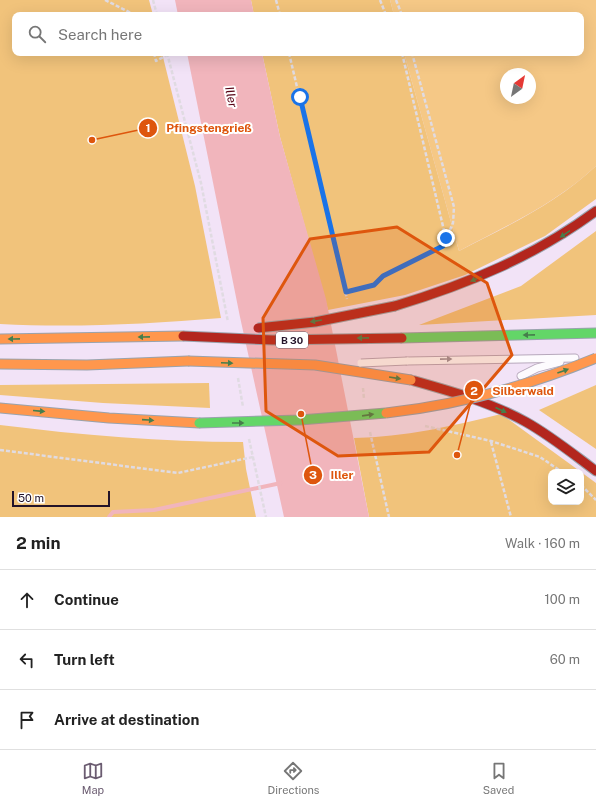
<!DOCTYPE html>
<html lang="en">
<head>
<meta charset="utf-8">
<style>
	body { margin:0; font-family:"Public Sans",sans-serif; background:#f2f2f2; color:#222 }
	.controls { position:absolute; right:12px; bottom:12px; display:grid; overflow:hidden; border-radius:8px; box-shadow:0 4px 16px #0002 }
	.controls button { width:36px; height:36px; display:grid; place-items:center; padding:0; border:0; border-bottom:1px solid #e0e0e0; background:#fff; color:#222; font:20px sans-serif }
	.compass { position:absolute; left:500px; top:68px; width:36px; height:36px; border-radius:50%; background:#fff; box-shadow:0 4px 16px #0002; rotate:33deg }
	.scale { position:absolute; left:12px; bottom:10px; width:98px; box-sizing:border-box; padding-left:4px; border:2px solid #231329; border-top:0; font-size:11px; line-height:14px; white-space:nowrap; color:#231329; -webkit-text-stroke:3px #fff; paint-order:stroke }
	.stop { position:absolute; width:12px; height:12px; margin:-9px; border:3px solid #1a73e8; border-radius:50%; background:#fff }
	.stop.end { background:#1a73e8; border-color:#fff; box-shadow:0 1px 4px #0008 }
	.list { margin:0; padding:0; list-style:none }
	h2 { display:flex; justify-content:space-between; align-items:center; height:52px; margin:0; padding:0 16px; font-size:17px }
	h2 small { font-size:13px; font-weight:400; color:#767676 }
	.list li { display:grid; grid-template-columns:26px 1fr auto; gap:12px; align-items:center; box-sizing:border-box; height:60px; padding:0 16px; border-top:1px solid #e0e0e0 }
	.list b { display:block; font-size:15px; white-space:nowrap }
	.list em { font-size:13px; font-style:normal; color:#767676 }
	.icon { flex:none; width:22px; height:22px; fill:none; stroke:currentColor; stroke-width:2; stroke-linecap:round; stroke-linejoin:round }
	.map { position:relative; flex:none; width:596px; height:517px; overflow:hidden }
	.search { position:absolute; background:#fff; box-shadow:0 4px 16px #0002; left:12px; right:12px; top:12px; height:44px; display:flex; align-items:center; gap:10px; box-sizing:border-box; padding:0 14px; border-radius:8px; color:#767676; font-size:15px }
	.sheet { height:232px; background:#fff }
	nav { display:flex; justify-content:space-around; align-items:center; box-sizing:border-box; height:56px; border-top:1px solid #e0e0e0; background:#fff; font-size:11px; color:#767676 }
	nav a { display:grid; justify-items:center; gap:2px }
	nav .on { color:#6b5c71 }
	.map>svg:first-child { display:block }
</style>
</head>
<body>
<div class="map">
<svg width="596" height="517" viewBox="0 0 596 517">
	<rect width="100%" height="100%" fill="#f2e3f7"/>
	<path fill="#f5c886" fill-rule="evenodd" d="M 390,0 L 596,0 L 596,166 C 557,203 506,226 459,251 L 404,53 L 581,53 L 581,15 L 394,15 ZM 506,74 L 530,74 L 530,98 L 506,98 Z"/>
	<g fill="#f1c37b">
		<path d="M 0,0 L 149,0 L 153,15 L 15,15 L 15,53 L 162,53 L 195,186 L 221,318 C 148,324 73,328 0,324 Z"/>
		<polygon points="251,0 390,0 394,15 254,15"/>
		<path d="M 262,53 L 404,53 L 459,251 C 506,227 557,203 596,166 L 596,199 L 545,236 L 465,275 L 405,295 L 328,310 L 280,137 Z"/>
		<polygon points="596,231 596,315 419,325 521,286"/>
		<polygon points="209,383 210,408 103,403 0,395 0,385"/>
		<polygon points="596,385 596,449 539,410"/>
		<path d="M 501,414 L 581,472 L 551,472 L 551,502 L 581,502 L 581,472 L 596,483 L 596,517 L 369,517 L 354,438 C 404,437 453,426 501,414 Z"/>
		<path d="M 0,425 C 81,435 162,442 243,442 L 246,469 L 256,517 L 0,517 Z"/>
	</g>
	<g fill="#f1b5bc">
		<polygon points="175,0 251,0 254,15 178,15"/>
		<polygon points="187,53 262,53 280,137 326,299 369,517 284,517 240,317"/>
	</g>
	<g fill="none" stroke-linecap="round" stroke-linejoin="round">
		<polyline stroke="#f1b5bc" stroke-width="4" points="109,517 113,512 154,510 281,483"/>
		<defs>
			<g id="lane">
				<polyline points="407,361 575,358"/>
				<polyline points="521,376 537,368 560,362"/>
			</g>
			<polyline id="fast" points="402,338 596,333"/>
			<g id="slow">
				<polyline points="0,339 183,336"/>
				<polyline points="0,364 87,365 188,361"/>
				<polyline points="0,408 109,418 199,423"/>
			</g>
			<g id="jam">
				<path d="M 395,306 C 468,284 535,256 596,211"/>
				<path d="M 411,380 C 450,391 490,402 526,422 C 551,436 573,454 596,471"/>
			</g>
		</defs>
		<use href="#lane" stroke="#b7a8bc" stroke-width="9"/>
		<use href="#fast" stroke="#99a3ad" stroke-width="11"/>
		<use href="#slow" stroke="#99a3ad" stroke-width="11"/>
		<use href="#jam" stroke="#99a3ad" stroke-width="11"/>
		<g stroke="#e0dbe2" stroke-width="2.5" stroke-dasharray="4 2" stroke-linecap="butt">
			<polyline points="105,0 135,15"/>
			<polyline points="153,0 157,15"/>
			<polyline points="276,0 280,15"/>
			<polyline points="380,0 386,15"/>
			<polyline points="396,0 402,15"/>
			<polyline points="154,53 156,61 167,55"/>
			<polyline points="167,53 201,183 228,322"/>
			<polyline points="289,53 347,299"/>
			<polyline points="402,53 446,239"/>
			<polyline points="346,292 374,285 383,276 443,246 453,223 454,207 412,53"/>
			<polyline points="238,378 243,407"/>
			<polyline points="363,388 364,399"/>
			<polyline points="425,426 491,441 540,457 562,472"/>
			<polyline points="370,432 389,517"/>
			<polyline points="249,439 266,517"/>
			<polyline points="491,442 511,517"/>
			<polyline points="0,450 178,473 253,457"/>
			<polyline points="581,485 596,500"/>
		</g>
		<use href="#lane" stroke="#fdfbfe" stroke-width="7"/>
		<use href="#fast" stroke="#63d668" stroke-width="9"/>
		<use href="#slow" stroke="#ff974d" stroke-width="9"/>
		<use href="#jam" stroke="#b3261e" stroke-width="9"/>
		<defs>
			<polyline id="lane-bridge" points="361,363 407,361"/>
			<polyline id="fast-bridge" points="199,423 300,420 386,413"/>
			<g id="slow-bridge">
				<polyline points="188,361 315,365 411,380"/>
				<path d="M 386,413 C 459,405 528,386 596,358"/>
			</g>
			<g id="jam-bridge">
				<polyline points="258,328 315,322 395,306"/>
				<polyline points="183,336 273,340 402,338"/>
			</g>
		</defs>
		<use href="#lane-bridge" stroke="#b7a8bc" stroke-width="9" stroke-linecap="butt"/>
		<use href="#fast-bridge" stroke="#99a3ad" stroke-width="11" stroke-linecap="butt"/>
		<use href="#slow-bridge" stroke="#99a3ad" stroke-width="11" stroke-linecap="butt"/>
		<use href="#jam-bridge" stroke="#99a3ad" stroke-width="11" stroke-linecap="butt"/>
		<use href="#lane-bridge" stroke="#fdfbfe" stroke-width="7"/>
		<use href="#fast-bridge" stroke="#63d668" stroke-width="9"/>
		<use href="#slow-bridge" stroke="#ff974d" stroke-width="9"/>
		<use href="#jam-bridge" stroke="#b3261e" stroke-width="9"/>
	</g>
	<defs><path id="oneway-solid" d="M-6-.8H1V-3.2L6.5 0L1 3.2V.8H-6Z"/></defs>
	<g fill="#467e4c">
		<use href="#oneway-solid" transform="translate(565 234) rotate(146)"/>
		<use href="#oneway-solid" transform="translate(476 279) rotate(158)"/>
		<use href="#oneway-solid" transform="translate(316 321) rotate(171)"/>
		<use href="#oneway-solid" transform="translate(529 335) rotate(179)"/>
		<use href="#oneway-solid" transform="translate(144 337) rotate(179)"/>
		<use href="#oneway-solid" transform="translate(363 338) rotate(179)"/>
		<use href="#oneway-solid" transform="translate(14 339) rotate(179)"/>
		<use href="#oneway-solid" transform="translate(227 363) rotate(2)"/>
		<use href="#oneway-solid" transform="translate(563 371) rotate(-20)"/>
		<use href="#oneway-solid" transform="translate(395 378) rotate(9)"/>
		<use href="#oneway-solid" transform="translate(501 410) rotate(24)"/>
		<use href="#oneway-solid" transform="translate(39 411) rotate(5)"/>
		<use href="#oneway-solid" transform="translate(368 415) rotate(-8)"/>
		<use href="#oneway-solid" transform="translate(148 420) rotate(4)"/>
		<use href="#oneway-solid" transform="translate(238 423)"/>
	</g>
	<use fill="#9b939e" href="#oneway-solid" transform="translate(446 359) rotate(-1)"/>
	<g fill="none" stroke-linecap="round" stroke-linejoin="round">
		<polyline stroke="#1a73e8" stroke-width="5" points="300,97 346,292 374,285 383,276 443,246 446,238"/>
	</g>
	<path fill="#de560d" fill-opacity="0.2" stroke="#de560d" stroke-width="3" stroke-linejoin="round" d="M 397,227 L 487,283 L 512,355 L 429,452 L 338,456 L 266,411 L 263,318 L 310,239 Z"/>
	<g text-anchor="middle" stroke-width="4" stroke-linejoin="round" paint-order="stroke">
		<rect fill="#fff" stroke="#655a69" stroke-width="1" x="276" y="332" width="32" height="16" rx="3"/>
		<g font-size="10" font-weight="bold" fill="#231329">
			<text x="292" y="344">B 30</text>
		</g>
		<g font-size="12" font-style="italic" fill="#570315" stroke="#fff">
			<text transform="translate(231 97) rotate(78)" y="4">Iller</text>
		</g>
	</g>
	<path fill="none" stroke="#de560d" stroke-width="1.5" d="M92 140L148 128M457 455L474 390M301 414L313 475"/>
	<g fill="#de560d" stroke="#fff" stroke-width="1.5">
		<circle cx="92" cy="140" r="4"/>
		<circle cx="457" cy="455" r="4"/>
		<circle cx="301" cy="414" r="4"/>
		<circle cx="148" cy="128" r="10"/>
		<circle cx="474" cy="390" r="10"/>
		<circle cx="313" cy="475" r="10"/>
	</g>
	<g font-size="12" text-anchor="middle" font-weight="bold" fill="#fff">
		<text x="148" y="132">1</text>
		<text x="474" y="395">2</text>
		<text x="313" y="479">3</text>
	</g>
	<g font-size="12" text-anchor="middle" font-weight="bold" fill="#de560d" stroke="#fff" stroke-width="4" stroke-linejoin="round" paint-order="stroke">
		<text x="209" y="132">Pfingstengrieß</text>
		<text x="523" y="395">Silberwald</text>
		<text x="342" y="479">Iller</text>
	</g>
</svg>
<div class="controls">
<button><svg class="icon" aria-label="layers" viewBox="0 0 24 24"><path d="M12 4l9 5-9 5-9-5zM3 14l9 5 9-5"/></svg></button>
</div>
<svg class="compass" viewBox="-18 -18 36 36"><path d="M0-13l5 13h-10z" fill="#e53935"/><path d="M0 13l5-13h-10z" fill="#767676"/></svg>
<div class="scale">50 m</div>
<div class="stop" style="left:300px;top:97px"></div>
<div class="stop end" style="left:446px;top:238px"></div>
<div class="search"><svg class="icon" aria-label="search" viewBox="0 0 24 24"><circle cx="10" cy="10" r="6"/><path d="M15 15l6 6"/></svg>Search here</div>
</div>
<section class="sheet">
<h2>2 min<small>Walk · 160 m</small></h2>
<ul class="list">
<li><svg class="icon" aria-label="ahead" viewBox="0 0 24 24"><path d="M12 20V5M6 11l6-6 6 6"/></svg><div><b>Continue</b></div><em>100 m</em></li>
<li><svg class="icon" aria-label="left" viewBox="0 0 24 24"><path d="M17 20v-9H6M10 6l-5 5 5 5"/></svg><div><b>Turn left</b></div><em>60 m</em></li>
<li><svg class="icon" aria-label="arrive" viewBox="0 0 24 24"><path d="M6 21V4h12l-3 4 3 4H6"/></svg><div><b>Arrive at destination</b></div></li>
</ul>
</section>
<nav>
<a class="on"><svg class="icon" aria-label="map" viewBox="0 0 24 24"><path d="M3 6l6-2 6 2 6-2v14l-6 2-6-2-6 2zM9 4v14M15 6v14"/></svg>Map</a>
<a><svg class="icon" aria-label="directions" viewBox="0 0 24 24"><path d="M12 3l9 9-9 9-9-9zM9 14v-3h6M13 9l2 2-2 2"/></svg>Directions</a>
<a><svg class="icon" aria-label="saved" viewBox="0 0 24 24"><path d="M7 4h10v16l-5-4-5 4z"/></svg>Saved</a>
</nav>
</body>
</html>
